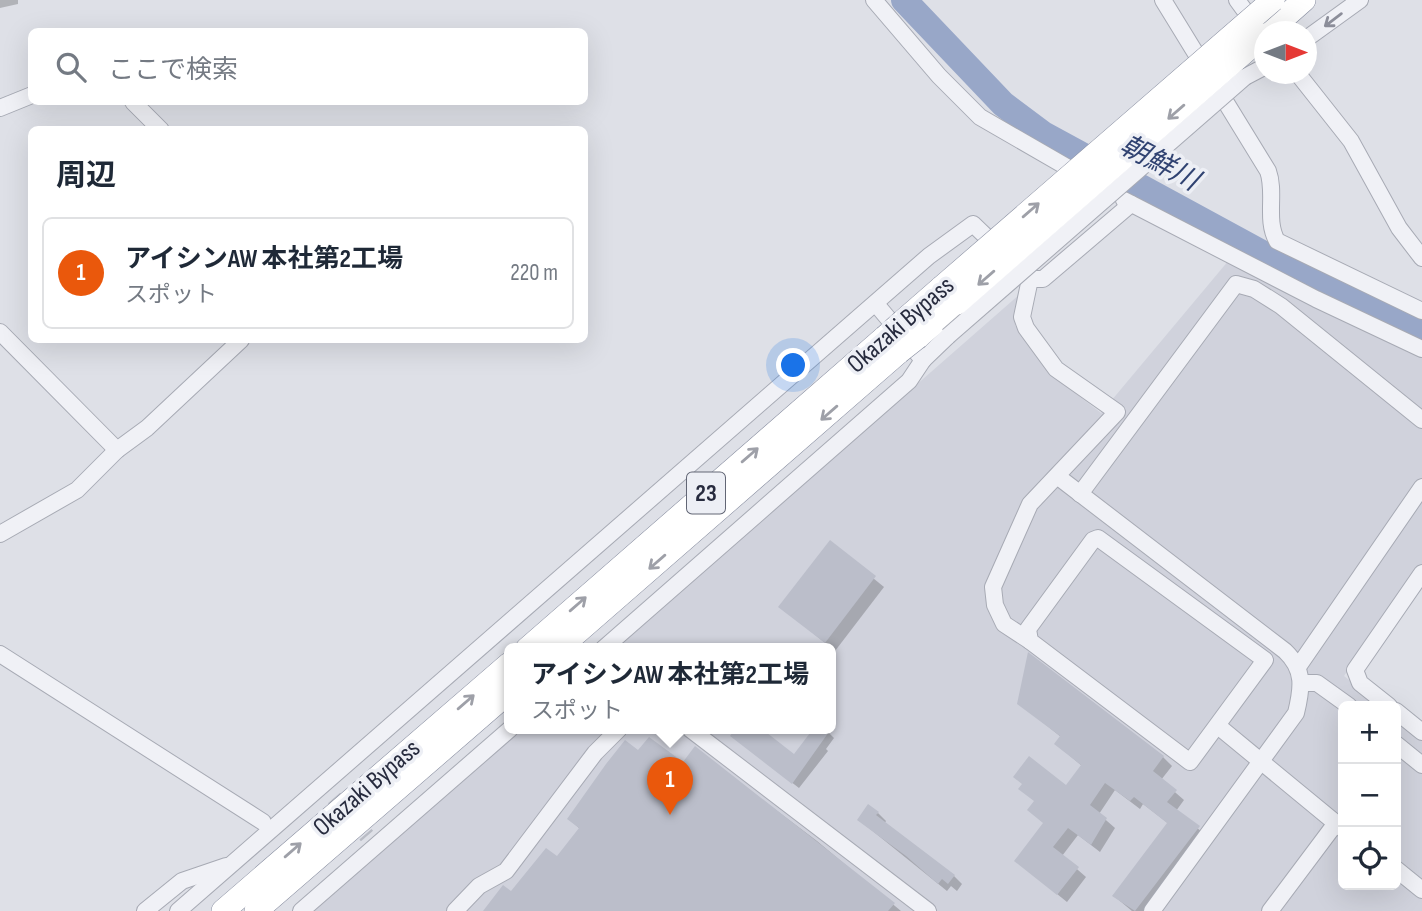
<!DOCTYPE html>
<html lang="ja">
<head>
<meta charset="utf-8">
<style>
	body { margin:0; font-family:"Sofia Sans Condensed","Noto Sans JP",sans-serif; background:#f6f6f7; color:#1f2937 }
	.controls { position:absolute; right:21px; bottom:21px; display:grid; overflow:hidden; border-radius:10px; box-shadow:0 7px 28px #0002 }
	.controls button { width:63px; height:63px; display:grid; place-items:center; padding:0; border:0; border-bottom:2px solid #e0e1e3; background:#fff; color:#1f2937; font:35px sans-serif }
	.compass { position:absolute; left:1254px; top:21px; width:63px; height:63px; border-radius:50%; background:#fff; box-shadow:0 7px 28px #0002; rotate:90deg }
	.you { position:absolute; left:794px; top:366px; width:24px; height:24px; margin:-18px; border:5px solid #fff; border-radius:50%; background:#1a73e8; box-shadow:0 0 0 10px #1a73e833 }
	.badge { display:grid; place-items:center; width:46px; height:46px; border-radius:50%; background:#ea580c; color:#fff; font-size:23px; font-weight:700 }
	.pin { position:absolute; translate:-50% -58px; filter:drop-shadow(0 2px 4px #0008) }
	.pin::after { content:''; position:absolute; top:37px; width:24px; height:21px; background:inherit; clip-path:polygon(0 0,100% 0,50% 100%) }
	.popup { position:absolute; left:504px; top:643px; width:332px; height:91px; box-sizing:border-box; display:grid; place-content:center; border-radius:10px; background:#fff; filter:drop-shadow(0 2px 5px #0005); font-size:23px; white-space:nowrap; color:#747a83 }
	.popup b { font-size:26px; color:#1f2937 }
	.popup::after { content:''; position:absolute; left:50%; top:100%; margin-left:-14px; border:14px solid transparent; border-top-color:#fff }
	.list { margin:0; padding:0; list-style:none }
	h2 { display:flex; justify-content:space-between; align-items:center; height:91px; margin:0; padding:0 28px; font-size:30px }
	h2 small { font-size:23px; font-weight:400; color:#747a83 }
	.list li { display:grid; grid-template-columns:46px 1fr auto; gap:21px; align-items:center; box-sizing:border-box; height:112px; margin:0 14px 14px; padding:0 14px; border:2px solid #e0e1e3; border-radius:10px }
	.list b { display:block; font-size:26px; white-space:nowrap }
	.list p { margin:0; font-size:23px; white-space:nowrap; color:#747a83 }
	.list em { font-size:23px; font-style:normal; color:#747a83 }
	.icon { flex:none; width:38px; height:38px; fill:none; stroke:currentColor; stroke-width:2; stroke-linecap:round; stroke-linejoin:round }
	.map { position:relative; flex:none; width:1422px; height:911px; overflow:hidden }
	.search { position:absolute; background:#fff; box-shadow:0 7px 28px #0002; left:28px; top:28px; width:560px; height:77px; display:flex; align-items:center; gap:18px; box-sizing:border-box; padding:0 24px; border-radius:10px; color:#747a83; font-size:26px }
	.panel { position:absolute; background:#fff; box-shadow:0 7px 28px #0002; left:28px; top:126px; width:560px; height:217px; border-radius:10px }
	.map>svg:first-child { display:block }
</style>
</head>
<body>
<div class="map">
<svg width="1422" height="911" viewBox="0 0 1422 911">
	<rect width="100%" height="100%" fill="#dee0e7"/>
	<polygon fill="#d0d2dc" points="1229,260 1422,353 1422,565 1344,676 1382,706 1343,706 1343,885 1396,885 1396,717 1422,738 1422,911 314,911 523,729 831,729 831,649 615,649 1021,293 1015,325 1053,376 1101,413"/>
	<g fill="#0003">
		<polygon points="0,0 18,0 18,4 0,8"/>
		<polygon points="830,543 884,587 835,651 781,607"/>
		<polygon points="1019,703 1163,757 1172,766 1161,780 1184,800 1176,811 1207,836 1150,911 1132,911 1114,896 1169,824 1143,804 1140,809 1115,790 1099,814 1115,828 1100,852 1078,835 1062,856 1086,877 1067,902 1016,861 1045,824 1029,810 1036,802 1021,789 1066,787 1082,766 1056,744 1061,737"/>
		<polygon points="828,732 834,738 826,749 828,751 799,788 738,741 794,757"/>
		<polygon points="695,749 817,841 901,911 486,911 558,858 580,829 569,819 639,753 683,765"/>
		<polygon points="878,813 886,821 884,824 954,876 962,884 957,891 951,886 947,891 859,820"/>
	</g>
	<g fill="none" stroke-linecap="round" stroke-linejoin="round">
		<polyline stroke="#98a7c8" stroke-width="26" points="904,0 1003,104 1043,134 1260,252 1422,329"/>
	</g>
	<g fill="#bbbeca">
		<polygon points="830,540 876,576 825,643 778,607"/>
		<polygon points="1028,652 1164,756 1153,771 1177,790 1167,802 1200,826 1135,911 1112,896 1167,823 1134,797 1130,801 1105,783 1090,805 1107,818 1091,845 1068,828 1053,847 1079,867 1057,895 1014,861 1043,823 1027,810 1034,801 1018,789 1022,784 1013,777 1029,756 1066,785 1081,765 1054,744 1060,736 1017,704"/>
		<polygon points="735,729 762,729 794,754 813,729 831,729 792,784 730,736"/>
		<polygon points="649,737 683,762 695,746 895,903 888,911 483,911 503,885 511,891 546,848 557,856 579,828 567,819 606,764 625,740 638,750"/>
		<polygon points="868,804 879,812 876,815 955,875 948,884 942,879 938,884 906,856 857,820"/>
	</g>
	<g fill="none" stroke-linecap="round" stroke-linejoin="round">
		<polyline stroke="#b9bcc5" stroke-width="16" stroke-dasharray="16 8" stroke-linecap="butt" points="334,798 367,836"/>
		<defs>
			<g id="minor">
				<polyline points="874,0 939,76 980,117 1084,177"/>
				<path d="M 1163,0 L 1268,171 C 1276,193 1265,220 1277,241 L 1422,311"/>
				<polyline points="1237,0 1256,26"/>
				<polyline points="1306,39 1360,0"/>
				<polyline points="1298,74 1351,141 1399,228 1422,258"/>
				<polyline points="1245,77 1264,67"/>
				<polyline points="133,102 161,130"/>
				<polyline points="0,108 32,95"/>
				<polyline points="1124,200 1316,299 1422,349"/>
				<polyline points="1030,279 1022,317 1026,328 1056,369 1117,412 1030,504 993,587 995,605 1004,624 1030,641"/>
				<polyline points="0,332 117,450"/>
				<polyline points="923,360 948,336"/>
				<path d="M 1057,476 L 1285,651 C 1305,670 1302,688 1296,713 L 1152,911"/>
				<polyline points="1080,494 1236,284 1254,289 1281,306 1422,420"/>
				<polyline points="0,534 77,490 117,450 147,428 241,340"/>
				<polygon points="1098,538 1265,660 1190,762 1030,641 1028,629 1093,540"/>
				<polyline points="603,649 909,381 923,360 876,304"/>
				<polyline points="0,654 263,822"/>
				<polyline points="1298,667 1422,487"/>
				<polyline points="1302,683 1317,683 1349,706"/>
				<polyline points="1389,706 1360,683 1355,670 1422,573"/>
				<polyline points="1396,711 1422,732"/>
				<polyline points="1218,726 1343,829"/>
				<polyline points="690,729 928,911"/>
				<polyline points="1396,744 1422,765"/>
				<polyline points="1396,869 1422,890"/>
				<polyline points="145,911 182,881 226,866"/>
				<polyline points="178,911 929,256 973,224 1030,279 1043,279 1131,204"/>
				<polyline points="301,911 510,729"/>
				<polyline points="455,911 479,886 506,871 595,753 619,729"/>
				<polyline points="1270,911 1336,823"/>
			</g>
			<g id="highway">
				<polyline points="1268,32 1304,0"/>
				<polyline points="903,321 942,287"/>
				<polyline points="918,337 957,303"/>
				<polyline points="527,649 885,337"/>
				<polyline points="558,649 899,352"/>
				<polyline points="223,911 509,664"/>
				<polyline points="256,911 509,692"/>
			</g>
		</defs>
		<use href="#minor" stroke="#a7aab4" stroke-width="18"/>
		<use href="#highway" stroke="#858b9e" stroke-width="24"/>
		<use href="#minor" stroke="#f0f1f6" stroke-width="16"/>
		<use href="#highway" stroke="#fff" stroke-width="23"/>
		<defs>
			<polyline id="minor-bridge" points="948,336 1245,77"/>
			<g id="highway-bridge">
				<polyline points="942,287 1273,0"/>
				<polyline points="957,303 1264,35"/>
				<polyline points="885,337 903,321"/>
				<polyline points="899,352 918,337"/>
			</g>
		</defs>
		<use href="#minor-bridge" stroke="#a7aab4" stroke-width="18" stroke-linecap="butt"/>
		<use href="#highway-bridge" stroke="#858b9e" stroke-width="24" stroke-linecap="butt"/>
		<use href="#minor-bridge" stroke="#f0f1f6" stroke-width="16"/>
		<use href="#highway-bridge" stroke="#fff" stroke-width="23"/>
	</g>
	<defs><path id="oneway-shaft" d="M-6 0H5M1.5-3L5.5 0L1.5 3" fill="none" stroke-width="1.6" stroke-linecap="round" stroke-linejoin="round" transform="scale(1.75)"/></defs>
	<use stroke="#8c8e9a" href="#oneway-shaft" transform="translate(1333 20) rotate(143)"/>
	<g stroke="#9ea0a8">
		<use href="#oneway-shaft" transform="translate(1176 112) rotate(139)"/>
		<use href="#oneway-shaft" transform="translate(1031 210) rotate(-41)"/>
		<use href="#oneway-shaft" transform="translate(986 278) rotate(139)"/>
		<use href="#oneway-shaft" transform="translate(829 413) rotate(139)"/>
		<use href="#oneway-shaft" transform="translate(750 455) rotate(-41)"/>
		<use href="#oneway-shaft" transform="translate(657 562) rotate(139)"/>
		<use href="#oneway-shaft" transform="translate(578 604) rotate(-41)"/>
		<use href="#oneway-shaft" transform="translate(466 702) rotate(-41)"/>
		<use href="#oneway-shaft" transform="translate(293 850) rotate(-41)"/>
	</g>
	<g text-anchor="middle" stroke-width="7" stroke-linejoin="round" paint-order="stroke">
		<rect fill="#edeff5" stroke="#626675" stroke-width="2" x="687" y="472.5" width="38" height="41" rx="5"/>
		<g font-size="24" font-weight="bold" fill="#272b3e">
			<text x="706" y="501">23</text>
		</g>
		<g font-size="26" fill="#272b3e" stroke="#edeff5">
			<text transform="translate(900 324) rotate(-41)" y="9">Okazaki Bypass</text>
			<text transform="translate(366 787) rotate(-41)" y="9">Okazaki Bypass</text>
		</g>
		<g font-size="28" font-style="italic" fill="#314372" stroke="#edeff5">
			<text transform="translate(1160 162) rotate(28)" y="10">朝鮮川</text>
		</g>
	</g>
</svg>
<div class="controls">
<button>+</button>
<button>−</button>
<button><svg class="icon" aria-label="locate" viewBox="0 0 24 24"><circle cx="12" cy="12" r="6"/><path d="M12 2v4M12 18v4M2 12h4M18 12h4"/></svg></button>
</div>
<svg class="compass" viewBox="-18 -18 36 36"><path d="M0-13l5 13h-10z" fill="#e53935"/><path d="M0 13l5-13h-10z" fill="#747a83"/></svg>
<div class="you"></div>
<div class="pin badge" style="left:670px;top:815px">1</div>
<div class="popup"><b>アイシンAW 本社第2工場</b>スポット</div>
<div class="search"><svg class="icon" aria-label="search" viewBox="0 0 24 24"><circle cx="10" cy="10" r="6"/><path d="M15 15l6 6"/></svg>ここで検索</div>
<section class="panel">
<h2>周辺<small></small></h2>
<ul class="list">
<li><span class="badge">1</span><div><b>アイシンAW 本社第2工場</b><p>スポット</p></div><em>220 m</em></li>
</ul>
</section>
</div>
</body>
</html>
